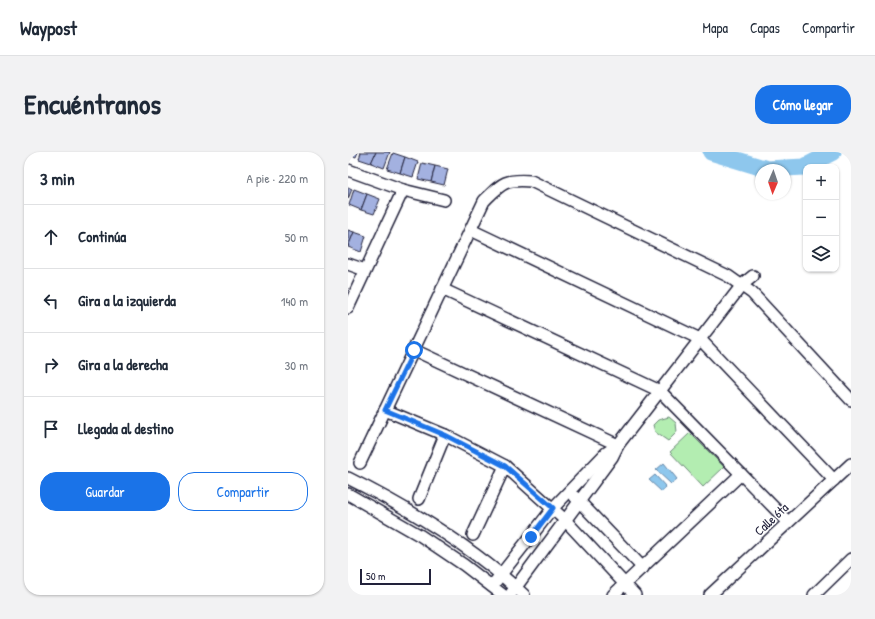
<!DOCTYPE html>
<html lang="es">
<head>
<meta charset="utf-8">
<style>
	body { margin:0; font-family:"Patrick Hand",sans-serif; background:#f2f2f3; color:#1f2937 }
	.controls { position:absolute; right:12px; top:12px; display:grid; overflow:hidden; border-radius:8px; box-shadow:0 1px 3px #0004 }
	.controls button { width:36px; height:36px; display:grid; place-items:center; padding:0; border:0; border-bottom:1px solid #e0e1e3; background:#fff; color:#1f2937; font:20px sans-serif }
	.compass { position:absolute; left:407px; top:12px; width:36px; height:36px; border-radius:50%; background:#fff; box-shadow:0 1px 3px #0004; rotate:182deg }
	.scale { position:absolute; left:12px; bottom:10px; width:71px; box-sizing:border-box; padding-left:4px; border:2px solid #22223b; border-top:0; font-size:11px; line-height:14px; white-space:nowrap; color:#22223b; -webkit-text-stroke:3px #fff; paint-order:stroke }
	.stop { position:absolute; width:12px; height:12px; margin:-9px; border:3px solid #1a73e8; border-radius:50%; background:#fff }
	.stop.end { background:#1a73e8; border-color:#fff; box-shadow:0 1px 4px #0008 }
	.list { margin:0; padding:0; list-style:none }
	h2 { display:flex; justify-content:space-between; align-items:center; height:52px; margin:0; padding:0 16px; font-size:17px }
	h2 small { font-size:13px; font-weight:400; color:#747a83 }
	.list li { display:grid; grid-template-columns:26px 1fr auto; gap:12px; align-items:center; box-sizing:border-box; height:64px; padding:0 16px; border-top:1px solid #e0e1e3 }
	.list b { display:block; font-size:15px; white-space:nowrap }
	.list em { font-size:13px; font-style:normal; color:#747a83 }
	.actions { display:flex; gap:8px; padding:12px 16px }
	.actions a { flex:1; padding:9px 0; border:1px solid #1a73e8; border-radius:16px; text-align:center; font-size:14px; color:#1a73e8 }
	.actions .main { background:#1a73e8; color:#fff }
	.icon { flex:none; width:22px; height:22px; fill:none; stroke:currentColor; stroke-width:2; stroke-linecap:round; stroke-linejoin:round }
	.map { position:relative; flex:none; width:503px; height:443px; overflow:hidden; border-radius:16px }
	header { display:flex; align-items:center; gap:24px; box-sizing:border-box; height:56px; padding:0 20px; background:#fff; border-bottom:1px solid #e0e1e3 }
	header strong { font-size:19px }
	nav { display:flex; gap:22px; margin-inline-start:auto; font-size:14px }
	.intro { display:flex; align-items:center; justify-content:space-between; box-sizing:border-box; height:96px; padding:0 24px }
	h1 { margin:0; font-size:28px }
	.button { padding:10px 18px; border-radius:16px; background:#1a73e8; color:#fff; font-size:14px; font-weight:700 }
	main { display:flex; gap:24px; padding:0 24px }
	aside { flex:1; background:#fff; border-radius:16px; box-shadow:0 1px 3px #0004 }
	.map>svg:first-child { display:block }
</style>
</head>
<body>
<header>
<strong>Waypost</strong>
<nav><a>Mapa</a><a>Capas</a><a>Compartir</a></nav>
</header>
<div class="intro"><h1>Encuéntranos</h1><a class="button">Cómo llegar</a></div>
<main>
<aside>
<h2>3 min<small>A pie · 220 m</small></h2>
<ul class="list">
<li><svg class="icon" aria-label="ahead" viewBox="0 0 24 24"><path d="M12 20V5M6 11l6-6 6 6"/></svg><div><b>Continúa</b></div><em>50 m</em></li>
<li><svg class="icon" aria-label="left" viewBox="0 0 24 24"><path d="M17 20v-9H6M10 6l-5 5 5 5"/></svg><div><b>Gira a la izquierda</b></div><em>140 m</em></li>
<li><svg class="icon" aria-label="right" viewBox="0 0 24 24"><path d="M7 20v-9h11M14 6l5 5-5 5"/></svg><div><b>Gira a la derecha</b></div><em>30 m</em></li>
<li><svg class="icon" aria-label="arrive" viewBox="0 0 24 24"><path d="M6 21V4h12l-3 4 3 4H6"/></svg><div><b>Llegada al destino</b></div></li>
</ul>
<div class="actions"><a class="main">Guardar</a><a>Compartir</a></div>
</aside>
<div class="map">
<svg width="503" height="443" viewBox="0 0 503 443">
	<rect width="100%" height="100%" fill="#fff"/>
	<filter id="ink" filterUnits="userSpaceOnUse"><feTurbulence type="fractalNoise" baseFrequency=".025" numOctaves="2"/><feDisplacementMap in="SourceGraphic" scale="8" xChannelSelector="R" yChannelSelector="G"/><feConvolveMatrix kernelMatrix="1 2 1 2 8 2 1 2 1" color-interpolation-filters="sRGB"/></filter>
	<g filter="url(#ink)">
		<g fill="#b3edb1" stroke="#6a8876">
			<polygon points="321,265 328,271 329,280 320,289 307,280 305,273 310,268"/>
			<polygon points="342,281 376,315 355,335 322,300"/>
		</g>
		<g fill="#8ec7ed" stroke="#6385a6">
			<polygon points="316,311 329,327 323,332 308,318"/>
			<polygon points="307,323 318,335 314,340 301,328"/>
		</g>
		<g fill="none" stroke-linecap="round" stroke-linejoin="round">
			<polyline stroke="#8ec7ed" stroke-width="17" points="363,0 419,17 456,15 485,0"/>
		</g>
		<g fill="#a3b1e0" stroke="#22223b">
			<polygon points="0,0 10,0 8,5 0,2"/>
			<polygon points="13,0 28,0 23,11 11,7"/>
			<polygon points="28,0 42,0 36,16 23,11"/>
			<polygon points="45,1 57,5 52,21 39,17"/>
			<polygon points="57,5 70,10 65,25 52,21"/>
			<polygon points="74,11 87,14 83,30 70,27"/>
			<polygon points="87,14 100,17 96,33 83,30"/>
			<polygon points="0,35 4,37 0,47"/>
			<polygon points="6,37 19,42 13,58 1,53"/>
			<polygon points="19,42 32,47 26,62 13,58"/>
			<polygon points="0,78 6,80 0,95"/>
			<polygon points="6,80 18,84 13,100 0,95"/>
		</g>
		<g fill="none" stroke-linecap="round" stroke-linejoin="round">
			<defs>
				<g id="minor">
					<polyline points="0,18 55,38 96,48"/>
					<polyline points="123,78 352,187 486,328"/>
					<polyline points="0,112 17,118"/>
					<polyline points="94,137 312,239 440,370"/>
					<polyline points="0,156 55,38"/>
					<polyline points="66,198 270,293"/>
					<polyline points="37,258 97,283 157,314 217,368 287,443"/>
					<path d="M 12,311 L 136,49 C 154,31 156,27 183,29 L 380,124 L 404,141 L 503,248"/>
					<path d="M 0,326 C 62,357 125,395 176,443"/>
					<polyline points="0,342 73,384 116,413 155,443"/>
					<polyline points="227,345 295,416"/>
					<polyline points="71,347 97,283"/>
					<polyline points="125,383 157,314"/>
					<polyline points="144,434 205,356 258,301 270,293"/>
					<polyline points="162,443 264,305 270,293 394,133 405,124"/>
					<polyline points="265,443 393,322"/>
					<polyline points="362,443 503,312"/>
					<polyline points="466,443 503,407"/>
				</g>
			</defs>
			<use href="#minor" stroke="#22223b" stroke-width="14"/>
			<use href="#minor" stroke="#fff" stroke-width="11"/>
		</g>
	</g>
	<g fill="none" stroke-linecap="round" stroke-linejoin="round" filter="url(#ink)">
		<polyline stroke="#1a73e8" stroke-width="5" points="66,198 37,258 97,283 157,314 205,356 183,385"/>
	</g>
	<g text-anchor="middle" stroke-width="3" stroke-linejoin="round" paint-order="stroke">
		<g font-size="13" fill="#22223b" stroke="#fff">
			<text transform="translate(423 367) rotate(-43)" y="5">Calle 6ta</text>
		</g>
	</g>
</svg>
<div class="controls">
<button>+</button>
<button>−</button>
<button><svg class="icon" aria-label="layers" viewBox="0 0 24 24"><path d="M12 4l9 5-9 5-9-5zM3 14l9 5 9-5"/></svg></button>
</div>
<svg class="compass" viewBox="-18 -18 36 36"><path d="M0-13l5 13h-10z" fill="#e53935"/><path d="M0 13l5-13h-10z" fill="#747a83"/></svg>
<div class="scale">50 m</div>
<div class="stop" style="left:66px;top:198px"></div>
<div class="stop end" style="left:183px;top:385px"></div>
</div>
</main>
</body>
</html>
